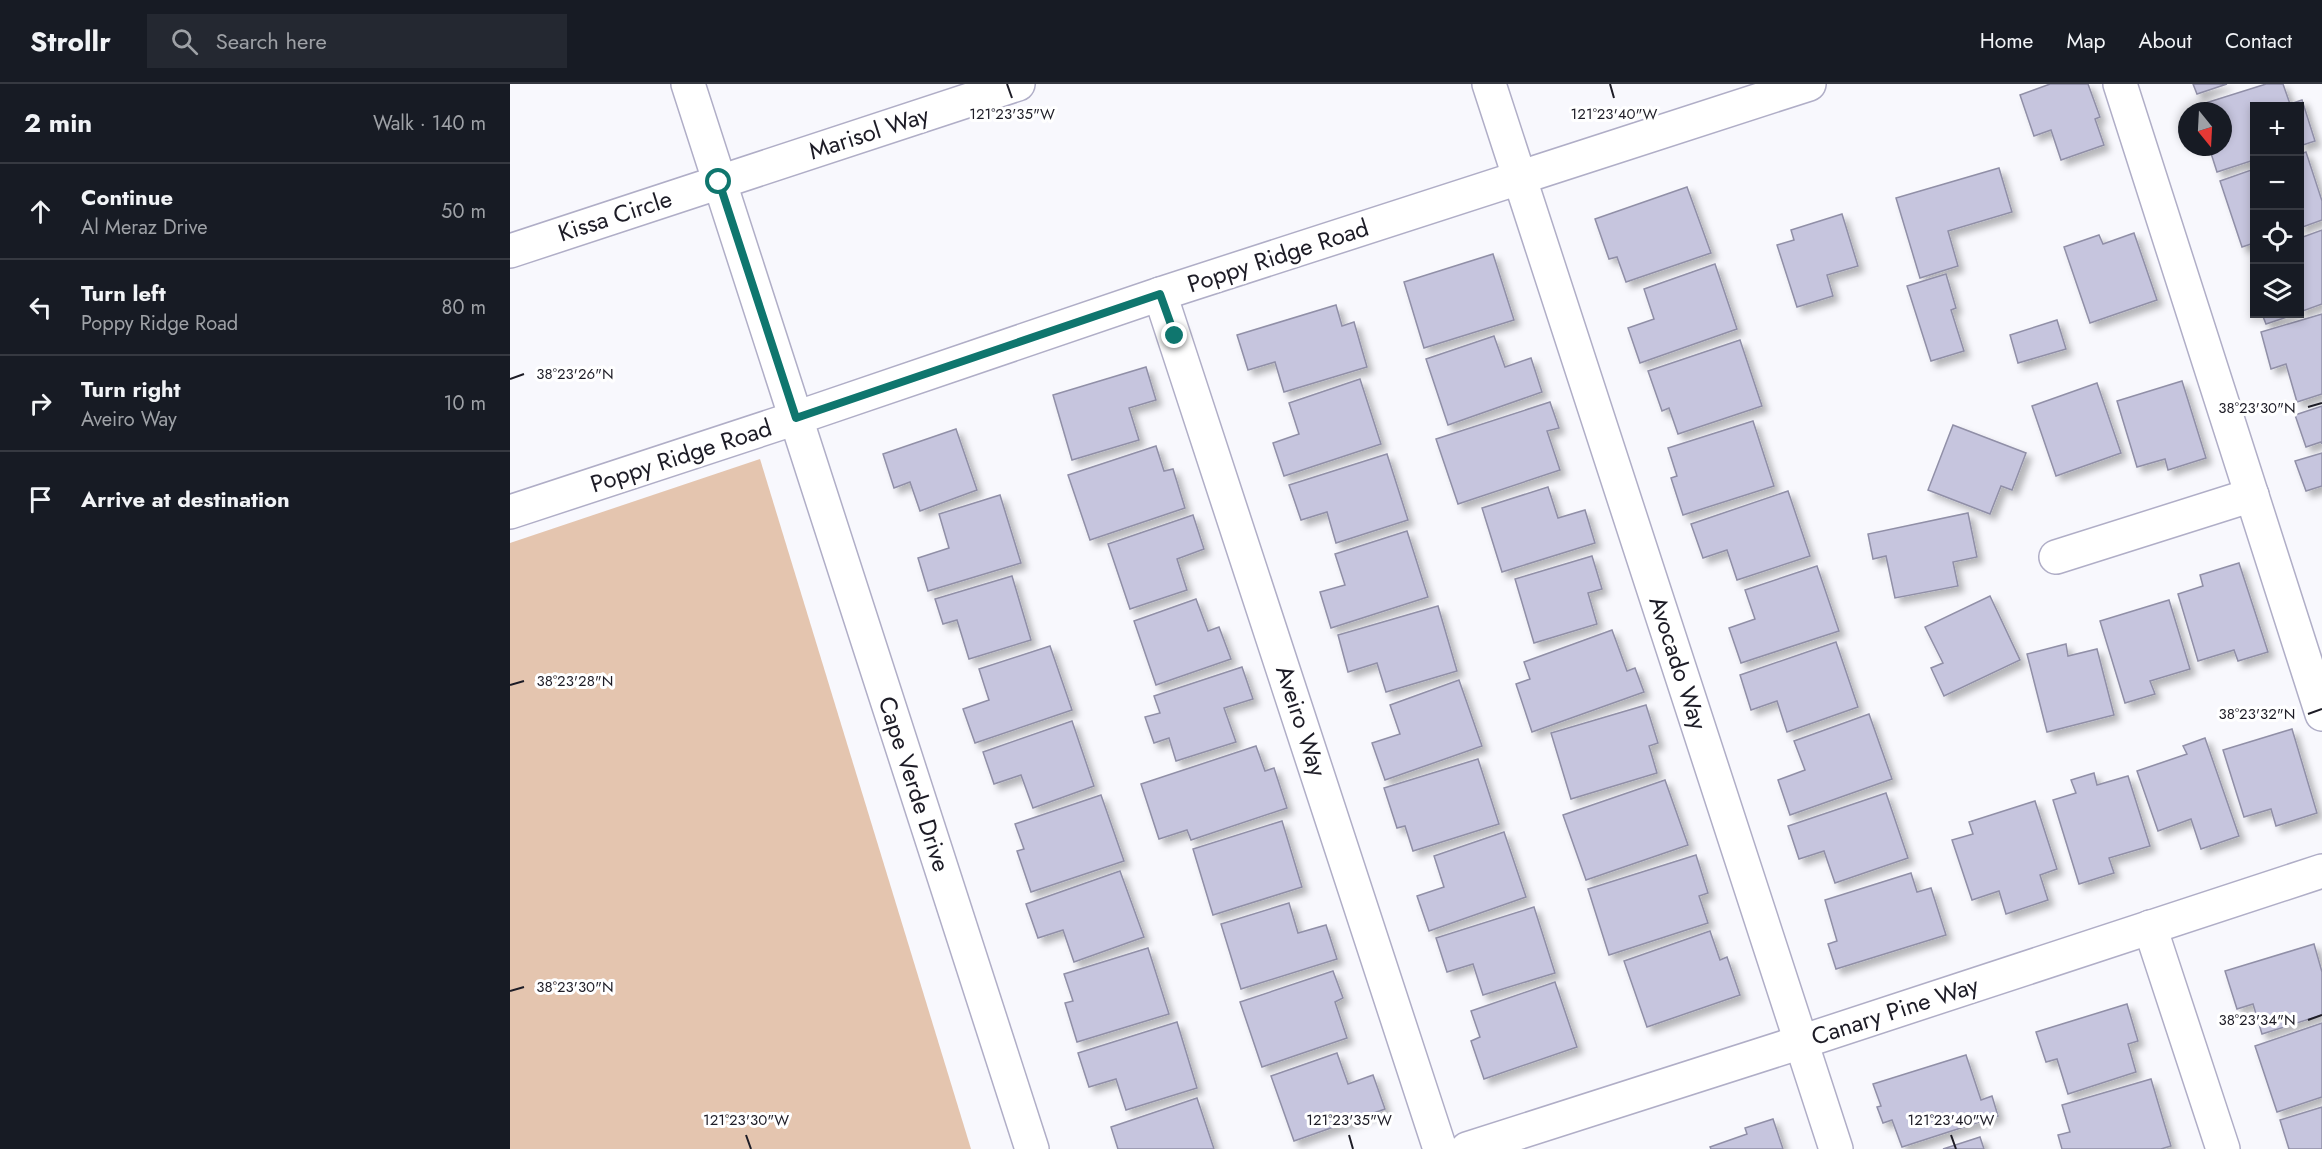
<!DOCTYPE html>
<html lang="en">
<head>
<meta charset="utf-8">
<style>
	body { margin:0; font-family:Jost,sans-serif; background:#242831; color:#f1f3f6 }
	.controls { position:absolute; right:18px; top:18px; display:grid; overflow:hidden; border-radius:0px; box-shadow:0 3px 9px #0003 }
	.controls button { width:54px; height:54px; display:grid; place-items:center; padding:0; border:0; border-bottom:2px solid #363941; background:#171b24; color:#f1f3f6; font:30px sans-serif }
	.compass { position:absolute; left:1668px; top:18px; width:54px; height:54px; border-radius:50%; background:#171b24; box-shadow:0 3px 9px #0003; rotate:162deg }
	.stop { position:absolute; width:18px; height:18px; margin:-14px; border:4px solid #0f766e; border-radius:50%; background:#fff }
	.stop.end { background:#0f766e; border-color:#fff; box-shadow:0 2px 6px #0008 }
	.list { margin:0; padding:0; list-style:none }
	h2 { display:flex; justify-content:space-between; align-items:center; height:78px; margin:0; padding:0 24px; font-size:26px }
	h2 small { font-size:20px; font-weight:400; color:#9ea1a6 }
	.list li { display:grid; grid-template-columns:39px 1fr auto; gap:18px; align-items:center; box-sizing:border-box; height:96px; padding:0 24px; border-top:2px solid #363941 }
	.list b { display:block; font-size:22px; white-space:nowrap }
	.list p { margin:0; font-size:20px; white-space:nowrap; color:#9ea1a6 }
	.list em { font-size:20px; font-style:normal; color:#9ea1a6 }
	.icon { flex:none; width:33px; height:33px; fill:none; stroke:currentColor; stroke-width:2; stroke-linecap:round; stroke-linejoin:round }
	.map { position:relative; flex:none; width:1812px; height:1065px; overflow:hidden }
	header { display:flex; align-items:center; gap:36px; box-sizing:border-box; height:84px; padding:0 30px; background:#171b24; border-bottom:2px solid #363941 }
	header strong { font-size:28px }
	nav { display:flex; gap:33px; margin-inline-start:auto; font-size:21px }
	.search { width:420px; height:54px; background:#242831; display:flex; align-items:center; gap:15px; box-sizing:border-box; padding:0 21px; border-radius:0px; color:#9ea1a6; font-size:22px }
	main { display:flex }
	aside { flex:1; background:#171b24 }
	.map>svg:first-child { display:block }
</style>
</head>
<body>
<header>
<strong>Strollr</strong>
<div class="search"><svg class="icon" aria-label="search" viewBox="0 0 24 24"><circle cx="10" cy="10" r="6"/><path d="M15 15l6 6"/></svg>Search here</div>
<nav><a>Home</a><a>Map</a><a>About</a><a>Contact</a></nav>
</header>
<main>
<aside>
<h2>2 min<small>Walk · 140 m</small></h2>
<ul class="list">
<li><svg class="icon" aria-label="ahead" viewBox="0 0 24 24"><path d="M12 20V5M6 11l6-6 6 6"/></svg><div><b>Continue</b><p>Al Meraz Drive</p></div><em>50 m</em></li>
<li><svg class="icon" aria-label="left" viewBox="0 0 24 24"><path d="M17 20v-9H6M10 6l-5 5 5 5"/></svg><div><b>Turn left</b><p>Poppy Ridge Road</p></div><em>80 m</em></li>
<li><svg class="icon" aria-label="right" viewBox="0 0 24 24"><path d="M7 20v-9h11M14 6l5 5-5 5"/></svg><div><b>Turn right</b><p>Aveiro Way</p></div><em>10 m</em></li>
<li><svg class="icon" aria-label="arrive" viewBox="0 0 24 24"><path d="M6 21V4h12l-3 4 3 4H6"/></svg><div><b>Arrive at destination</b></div></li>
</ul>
</aside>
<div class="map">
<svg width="1812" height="1065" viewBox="0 0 1812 1065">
	<defs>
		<filter id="shadow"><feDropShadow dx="5.5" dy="5.5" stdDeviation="3" flood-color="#0004"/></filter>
	</defs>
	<rect width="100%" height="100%" fill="#f8f8fd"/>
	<polygon fill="#e4c5af" points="250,375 461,1065 0,1065 0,459"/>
	<g fill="#c6c5de" stroke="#908fa7" stroke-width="1.5" filter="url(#shadow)">
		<polygon points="1540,0 1578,0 1590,33 1585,35 1594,61 1551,76 1541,46 1524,52 1510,11"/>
		<polygon points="1683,0 1717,0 1687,10"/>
		<polygon points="1756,0 1773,0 1780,20 1792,16 1805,57 1790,62 1790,22 1744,22 1744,76 1707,88 1699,63 1713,63 1713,27 1688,27 1686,22"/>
		<polygon points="1796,68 1812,117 1812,136 1790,144 1790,70"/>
		<polygon points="1489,84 1502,128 1438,147 1448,182 1410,194 1386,114"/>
		<polygon points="1744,85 1744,159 1732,163 1710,97"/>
		<polygon points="1177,103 1201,169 1116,198 1107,173 1099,175 1085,135"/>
		<polygon points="1332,130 1348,182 1317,191 1323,212 1287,223 1267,161 1284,156 1281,146"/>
		<polygon points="1812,146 1812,220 1790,228 1790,154"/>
		<polygon points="1624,149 1647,216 1580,239 1554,163 1589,151 1593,160"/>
		<polygon points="983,170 1004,236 914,264 894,198"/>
		<polygon points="1205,180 1227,245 1130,279 1118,244 1144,235 1134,205"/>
		<polygon points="1436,190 1446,224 1441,226 1454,267 1421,277 1397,202"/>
		<polygon points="826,221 832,242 844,238 857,283 774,308 765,278 738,286 727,251"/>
		<polygon points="1752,230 1786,230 1756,240"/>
		<polygon points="1812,230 1812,310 1787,318 1776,280 1761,285 1751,248"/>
		<polygon points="1547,236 1556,265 1508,279 1500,251"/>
		<polygon points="984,252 995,283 1021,274 1032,308 938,341 916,275"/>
		<polygon points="1230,256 1252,322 1168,350 1159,324 1152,327 1138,287"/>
		<polygon points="636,283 646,316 619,324 629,356 562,376 543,311"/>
		<polygon points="850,295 871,360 774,392 763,359 789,350 779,319"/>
		<polygon points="1672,297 1696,374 1658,386 1655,375 1627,383 1607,317"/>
		<polygon points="1587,299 1611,369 1546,392 1522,322"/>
		<polygon points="1040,318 1049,344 1037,347 1050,386 948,420 926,355"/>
		<polygon points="1812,322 1812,360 1811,358 1796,363 1785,331"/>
		<polygon points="1243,337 1264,402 1173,431 1161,394 1167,392 1158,364"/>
		<polygon points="1443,341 1516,369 1502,406 1491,402 1480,430 1418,406"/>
		<polygon points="446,345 467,406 410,427 400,398 384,404 373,370"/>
		<polygon points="646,362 654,387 663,385 675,424 580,456 558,391"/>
		<polygon points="1812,369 1812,402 1796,407 1785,377"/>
		<polygon points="877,370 898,436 826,459 817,428 791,436 779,401"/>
		<polygon points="1038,403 1048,434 1075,426 1085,459 992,488 972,424"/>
		<polygon points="1278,407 1300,472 1227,496 1217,466 1193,474 1181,440"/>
		<polygon points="490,411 511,479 418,507 408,474 439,464 429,430"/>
		<polygon points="1458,429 1467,473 1443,478 1448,502 1385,514 1376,472 1363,475 1358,450"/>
		<polygon points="683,431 694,465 667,475 677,506 620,525 598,460"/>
		<polygon points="897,447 918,513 821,544 810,508 835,501 825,470"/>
		<polygon points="1082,472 1092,505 1078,509 1087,540 1024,559 1005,495"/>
		<polygon points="1729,479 1758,568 1728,577 1724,566 1688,577 1668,510 1693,502 1690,491"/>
		<polygon points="1307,482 1329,547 1231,579 1219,544 1245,535 1235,506"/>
		<polygon points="502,492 521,556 459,575 447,536 433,540 425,515"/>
		<polygon points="1480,512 1510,576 1434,612 1421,584 1433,579 1415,543"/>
		<polygon points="686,515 698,547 709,543 721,575 646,601 624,537"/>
		<polygon points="1659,516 1680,585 1640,597 1645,610 1615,619 1590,537"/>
		<polygon points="928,522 947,587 876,608 867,579 838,588 828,551"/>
		<polygon points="1102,546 1117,587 1125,584 1134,608 1022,648 1006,600 1020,595 1014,578"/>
		<polygon points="1326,558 1348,623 1277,648 1267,617 1241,626 1230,591"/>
		<polygon points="1556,560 1558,572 1587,565 1604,631 1537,648 1517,570"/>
		<polygon points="540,562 562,626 465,659 453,625 479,616 469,585"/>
		<polygon points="732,583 743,615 714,624 726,658 666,677 659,654 644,659 635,633 650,629 644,612"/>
		<polygon points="949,596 972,662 875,696 862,659 890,650 880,621"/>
		<polygon points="1136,621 1148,659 1139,662 1147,689 1061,715 1041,649"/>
		<polygon points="1359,630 1382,695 1280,731 1268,696 1295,686 1284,657"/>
		<polygon points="562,637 584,702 523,724 511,691 484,700 473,668"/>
		<polygon points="1782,645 1807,729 1766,742 1761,725 1734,733 1713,666"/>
		<polygon points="1695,654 1729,752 1691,765 1681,735 1648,747 1627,687 1677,670 1673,662"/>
		<polygon points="746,662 755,687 764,684 777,724 681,756 677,746 649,755 631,700"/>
		<polygon points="968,675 989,740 903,767 895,742 887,744 874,704"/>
		<polygon points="1584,689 1587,701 1618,692 1640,762 1599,774 1604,789 1569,800 1543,716 1566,709 1561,696"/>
		<polygon points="1155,696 1178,761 1076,796 1053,731"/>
		<polygon points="1376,709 1398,774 1325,799 1314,767 1289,775 1278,742"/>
		<polygon points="591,711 614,777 521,808 507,767 514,765 505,740"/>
		<polygon points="1525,717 1547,785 1530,791 1538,816 1496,830 1489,807 1462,816 1442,756 1463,750 1459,738"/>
		<polygon points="772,737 792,803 703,831 683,765"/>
		<polygon points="994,748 1016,813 919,847 907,812 934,803 924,772"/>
		<polygon points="1186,771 1198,809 1189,812 1198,839 1099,871 1078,805"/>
		<polygon points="610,787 634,853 564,878 553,846 528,854 516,820"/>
		<polygon points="1401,789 1407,808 1421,804 1436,851 1326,885 1318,860 1327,857 1315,816"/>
		<polygon points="779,819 788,849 816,841 827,875 731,905 711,840"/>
		<polygon points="1024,823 1045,889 973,911 963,880 937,888 926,854"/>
		<polygon points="1200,847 1210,876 1217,873 1230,911 1137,943 1114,877"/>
		<polygon points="1804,860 1812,888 1812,931 1752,950 1743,920 1727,925 1715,887"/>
		<polygon points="638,864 659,930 567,958 555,919 563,917 554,890"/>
		<polygon points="823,887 833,914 825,918 837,954 752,983 730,918"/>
		<polygon points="1045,898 1067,963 974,995 961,957 970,953 961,927"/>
		<polygon points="1617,920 1628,957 1618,960 1626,988 1558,1010 1547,975 1536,978 1526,948"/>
		<polygon points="667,938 687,1004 616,1026 606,995 579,1003 568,969"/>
		<polygon points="1812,939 1812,1013 1767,1028 1745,962"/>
		<polygon points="827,969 838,1000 863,991 875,1025 784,1057 761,992"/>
		<polygon points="1456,971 1471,1016 1482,1012 1488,1032 1392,1063 1382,1036 1373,1039 1367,1023 1371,1022 1363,1000"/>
		<polygon points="1641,995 1661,1062 1651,1065 1552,1065 1548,1051 1560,1048 1552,1021"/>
		<polygon points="687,1014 704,1065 608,1065 601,1043"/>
		<polygon points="1812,1023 1812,1065 1779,1065 1770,1036"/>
		<polygon points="1263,1035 1273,1065 1201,1065 1200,1063 1237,1050 1235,1044"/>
		<polygon points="1470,1053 1474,1065 1433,1065"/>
	</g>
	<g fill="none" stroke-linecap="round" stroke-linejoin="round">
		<defs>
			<g id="minor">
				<polyline points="178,0 522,1065"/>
				<polyline points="979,0 1326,1065"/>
				<polyline points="1610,0 1812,630"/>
				<polyline points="0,167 508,0"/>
				<polyline points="650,210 930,1065"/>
				<polyline points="0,428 286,334 650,210 1299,0"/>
				<polyline points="1546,473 1742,411"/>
				<polyline points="1640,843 1713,1065"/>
				<polyline points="957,1065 1291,958 1812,787"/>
			</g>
		</defs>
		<use href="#minor" stroke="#b0aec7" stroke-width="36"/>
		<use href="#minor" stroke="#fff" stroke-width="33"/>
	</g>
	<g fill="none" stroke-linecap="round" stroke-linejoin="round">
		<polyline stroke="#0f766e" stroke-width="8" points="209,98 286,334 650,210 665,252"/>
	</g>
	<path fill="none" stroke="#1d1c26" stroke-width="2" d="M 497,0 L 502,14M 1100,0 L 1104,14M 0,295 L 14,290M 1798,323 L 1812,319M 0,601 L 14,597M 1798,630 L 1812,625M 0,907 L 14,903M 1798,936 L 1812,931M 236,1051 L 241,1065M 839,1051 L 843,1065M 1441,1051 L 1446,1065"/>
	<g text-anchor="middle" stroke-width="6" stroke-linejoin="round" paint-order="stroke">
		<g font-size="24" fill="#1d1c26" stroke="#fff">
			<text transform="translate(359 49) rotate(-18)" y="8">Marisol Way</text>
			<text transform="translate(105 132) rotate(-18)" y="8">Kissa Circle</text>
			<text transform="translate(768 172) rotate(-18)" y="8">Poppy Ridge Road</text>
			<text transform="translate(171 372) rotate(-18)" y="8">Poppy Ridge Road</text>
			<text transform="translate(1168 579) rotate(72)" y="8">Avocado Way</text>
			<text transform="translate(791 637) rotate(72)" y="8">Aveiro Way</text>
			<text transform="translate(404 700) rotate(72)" y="8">Cape Verde Drive</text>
			<text transform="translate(1385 927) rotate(-18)" y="8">Canary Pine Way</text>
		</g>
	</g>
	<g font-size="15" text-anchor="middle" fill="#1d1c26" stroke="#fff" stroke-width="6" stroke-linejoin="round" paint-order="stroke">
		<text x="502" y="35">121°23'35"W</text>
		<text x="1104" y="35">121°23'40"W</text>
		<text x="65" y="295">38°23'26"N</text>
		<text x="1747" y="329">38°23'30"N</text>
		<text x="65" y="602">38°23'28"N</text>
		<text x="1747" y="635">38°23'32"N</text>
		<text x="65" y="908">38°23'30"N</text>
		<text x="1747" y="941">38°23'34"N</text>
		<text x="236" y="1041">121°23'30"W</text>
		<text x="839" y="1041">121°23'35"W</text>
		<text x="1441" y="1041">121°23'40"W</text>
	</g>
</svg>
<div class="controls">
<button>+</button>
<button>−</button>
<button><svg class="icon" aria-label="locate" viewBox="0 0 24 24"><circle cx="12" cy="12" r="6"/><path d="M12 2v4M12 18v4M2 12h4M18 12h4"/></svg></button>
<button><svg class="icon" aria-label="layers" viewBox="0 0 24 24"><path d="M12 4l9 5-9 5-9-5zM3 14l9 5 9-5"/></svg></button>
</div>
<svg class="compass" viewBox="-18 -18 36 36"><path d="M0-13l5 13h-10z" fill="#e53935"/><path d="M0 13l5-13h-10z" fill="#9ea1a6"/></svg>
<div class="stop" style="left:209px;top:98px"></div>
<div class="stop end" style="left:665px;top:252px"></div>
</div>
</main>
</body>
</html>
